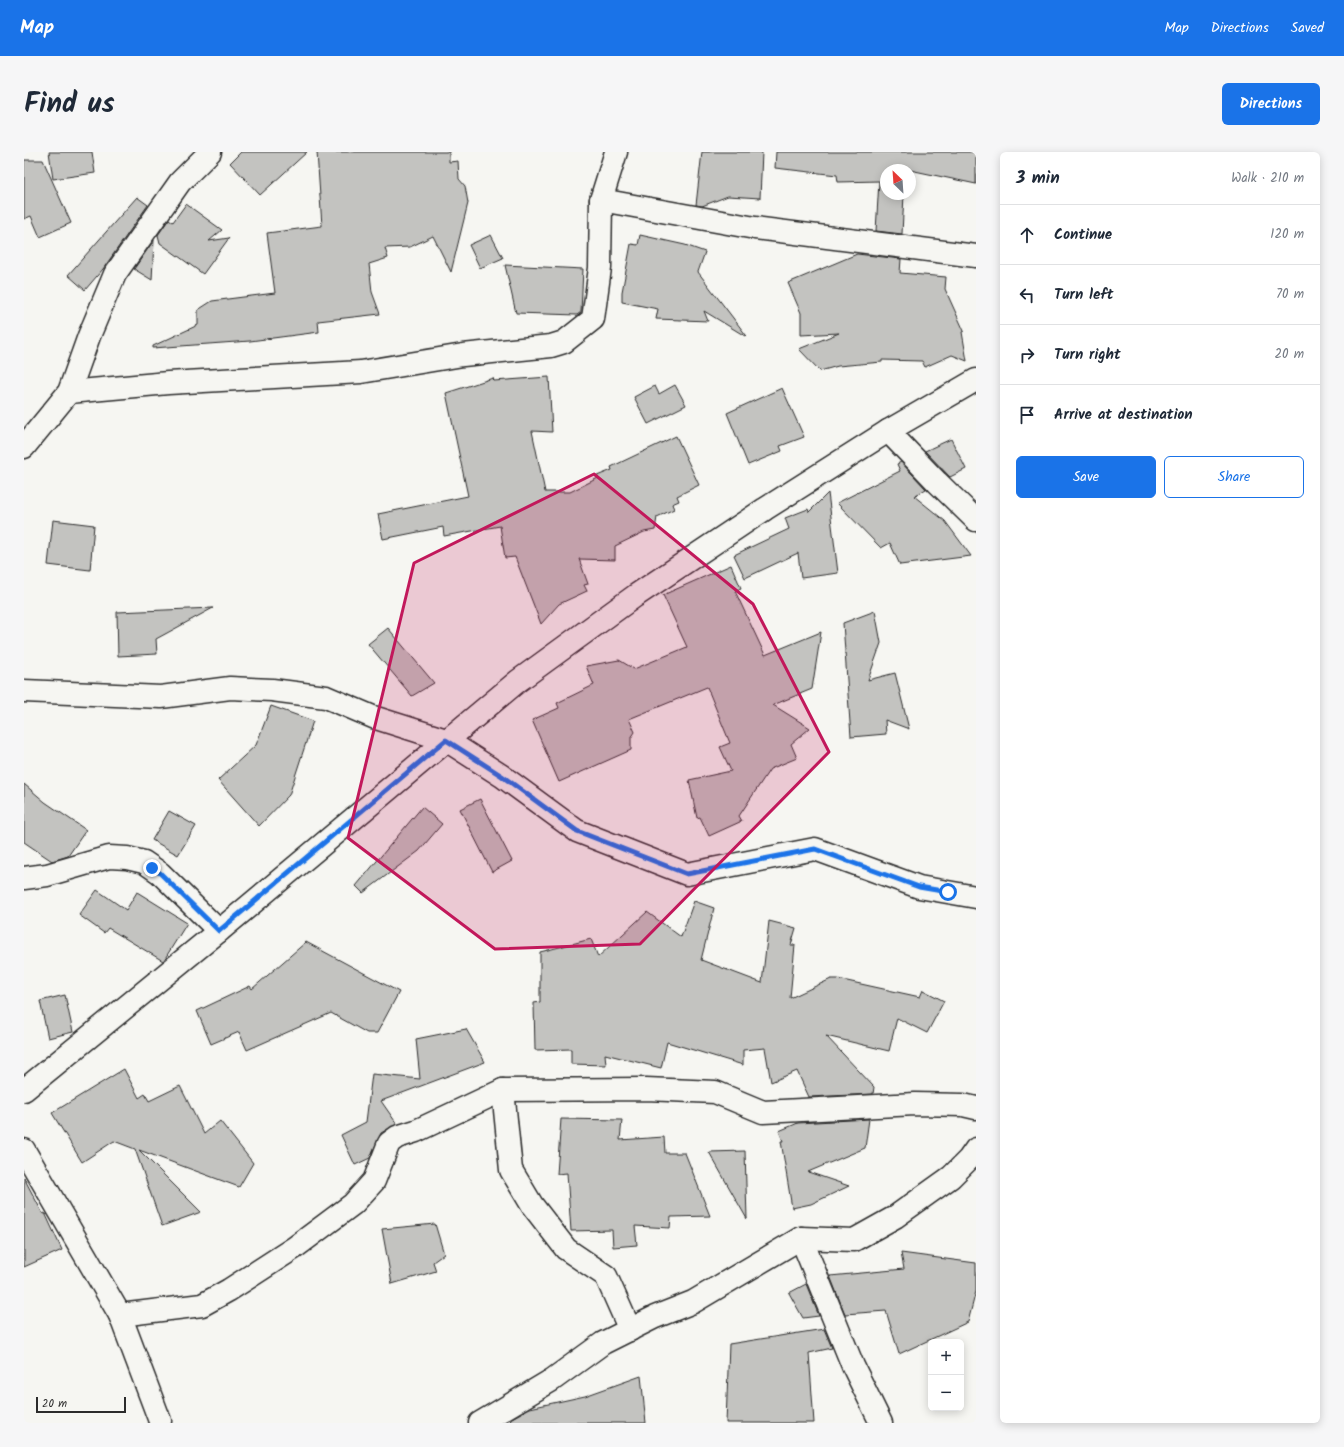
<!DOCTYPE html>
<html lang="en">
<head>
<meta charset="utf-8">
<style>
	body { margin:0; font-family:Kalam,sans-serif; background:#f6f6f7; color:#1f2937 }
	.controls { position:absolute; right:12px; bottom:12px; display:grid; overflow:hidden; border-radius:6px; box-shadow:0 2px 10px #0003 }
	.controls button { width:36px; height:36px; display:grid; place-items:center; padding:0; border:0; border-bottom:1px solid #e0e1e3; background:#fff; color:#1f2937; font:20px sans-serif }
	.compass { position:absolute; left:856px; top:12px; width:36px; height:36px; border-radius:50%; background:#fff; box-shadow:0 2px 10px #0003; rotate:335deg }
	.scale { position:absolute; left:12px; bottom:10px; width:90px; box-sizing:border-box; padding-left:4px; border:2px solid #2b2b2b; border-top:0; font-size:11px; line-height:14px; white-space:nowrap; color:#2b2b2b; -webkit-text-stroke:3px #f6f6f2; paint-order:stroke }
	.stop { position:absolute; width:12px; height:12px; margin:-9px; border:3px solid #1a73e8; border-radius:50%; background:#fff }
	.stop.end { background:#1a73e8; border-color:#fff; box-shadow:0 1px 4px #0008 }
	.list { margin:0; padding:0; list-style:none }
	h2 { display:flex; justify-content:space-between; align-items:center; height:52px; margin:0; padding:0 16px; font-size:17px }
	h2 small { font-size:13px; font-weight:400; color:#747a83 }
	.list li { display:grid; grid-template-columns:26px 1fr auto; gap:12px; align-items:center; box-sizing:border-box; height:60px; padding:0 16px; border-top:1px solid #e0e1e3 }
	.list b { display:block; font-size:15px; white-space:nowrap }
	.list em { font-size:13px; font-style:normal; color:#747a83 }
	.actions { display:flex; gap:8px; padding:12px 16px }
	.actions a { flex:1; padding:9px 0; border:1px solid #1a73e8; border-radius:6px; text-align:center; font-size:14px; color:#1a73e8 }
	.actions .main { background:#1a73e8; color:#fff }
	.icon { flex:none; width:22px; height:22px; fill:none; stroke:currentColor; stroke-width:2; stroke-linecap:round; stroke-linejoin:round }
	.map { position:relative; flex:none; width:952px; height:1271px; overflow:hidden; border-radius:6px }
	header { display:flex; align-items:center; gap:24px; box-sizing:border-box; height:56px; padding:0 20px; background:#1a73e8; color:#fff }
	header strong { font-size:19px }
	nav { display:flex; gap:22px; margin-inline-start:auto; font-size:14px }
	.intro { display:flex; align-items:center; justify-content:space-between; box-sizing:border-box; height:96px; padding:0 24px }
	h1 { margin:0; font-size:28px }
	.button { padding:10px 18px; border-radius:6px; background:#1a73e8; color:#fff; font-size:14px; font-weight:700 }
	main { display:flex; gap:24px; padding:0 24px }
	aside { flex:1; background:#fff; border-radius:6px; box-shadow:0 2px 10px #0003 }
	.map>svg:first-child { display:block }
</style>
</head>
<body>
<header>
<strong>Map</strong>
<nav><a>Map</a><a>Directions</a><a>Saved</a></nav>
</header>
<div class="intro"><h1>Find us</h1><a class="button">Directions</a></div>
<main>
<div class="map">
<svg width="952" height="1271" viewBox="0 0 952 1271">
	<rect width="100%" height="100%" fill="#f6f6f2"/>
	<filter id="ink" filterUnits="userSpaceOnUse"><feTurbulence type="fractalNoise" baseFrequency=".025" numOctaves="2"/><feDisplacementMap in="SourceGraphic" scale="8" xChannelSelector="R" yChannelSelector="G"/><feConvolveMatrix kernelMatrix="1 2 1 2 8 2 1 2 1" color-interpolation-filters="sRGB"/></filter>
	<g filter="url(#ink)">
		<g fill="#c3c3c0" stroke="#2b2b2b">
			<polygon points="25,0 68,0 71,21 29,27"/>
			<polygon points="217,0 283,0 236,43 206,11"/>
			<polygon points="293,0 425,0 425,10 434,9 435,27 441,34 444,51 427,120 409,84 386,95 361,96 364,106 345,112 348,140 356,162 294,169 295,180 226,189 129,196 129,194 174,173 174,158 188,149 251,141 243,81 298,74"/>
			<polygon points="678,0 738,0 736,46 704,44 678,54 672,53"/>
			<polygon points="752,0 952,0 952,32 886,18 862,18 862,42 880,42 878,82 852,79 855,29 814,30 813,23 751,16"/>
			<polygon points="0,8 19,8 47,71 16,85 7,64 0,67"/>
			<polygon points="113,45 124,53 79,117 61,138 44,123"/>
			<polygon points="162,52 198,78 185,89 205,86 179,122 136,91 134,83 145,67 149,70"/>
			<polygon points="467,83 479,106 456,116 445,93"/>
			<polygon points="616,83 661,93 681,100 674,120 722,183 721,184 680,159 684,169 632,167 634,157 598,150 598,140 607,92 614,93"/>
			<polygon points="130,88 128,128 110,117"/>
			<polygon points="833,102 877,107 876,121 922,125 921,137 940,179 938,180 943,209 928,203 901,215 898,209 858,208 858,210 814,214 796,219 775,197 815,181 777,183 777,161 764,131"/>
			<polygon points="481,113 559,117 557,160 553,163 492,161"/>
			<polygon points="525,225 528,280 508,279 521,340 546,340 574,326 573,324 588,318 587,315 652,284 675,333 653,344 655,349 648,352 650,357 633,365 631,378 620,380 591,394 591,408 555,407 564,432 560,433 563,439 535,452 517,472 491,405 481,406 476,374 420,384 419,375 359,387 354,362 444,344 422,241 469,226 470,229"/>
			<polygon points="651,233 662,253 624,272 610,245 631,234 635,242"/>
			<polygon points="758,236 780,285 756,294 758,299 724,313 703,261"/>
			<polygon points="927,287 942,317 926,325 901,299"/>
			<polygon points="877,310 902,337 890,344 921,369 947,404 876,413 866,391 857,396 813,351 876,319 873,312"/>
			<polygon points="804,341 814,421 777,426 774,401 721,426 710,403 765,377 761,366 784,357 785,360"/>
			<polygon points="29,368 70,373 66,418 24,413"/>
			<polygon points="707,413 717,436 711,439 741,503 797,480 788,537 749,553 786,576 767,592 773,606 746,617 715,664 718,669 685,684 676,665 673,666 665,628 707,619 696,595 706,591 683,535 605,567 611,580 607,586 607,598 535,630 508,568 535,556 533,551 570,533 562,514 595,508 610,517 663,495 639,443"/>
			<polygon points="189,456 132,487 133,502 94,504 93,460"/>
			<polygon points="851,459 857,491 844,528 871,521 885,577 861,568 862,582 827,585 819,471"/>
			<polygon points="364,476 410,531 388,544 344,492"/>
			<polygon points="247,554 289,569 265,643 235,674 194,628 232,593"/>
			<polygon points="0,632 21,650 62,678 44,704 28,709 0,690"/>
			<polygon points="456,647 488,709 468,720 436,657"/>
			<polygon points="398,655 418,672 395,699 339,741 332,734"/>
			<polygon points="145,659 172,674 154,703 128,688"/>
			<polygon points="73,738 102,758 113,740 163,771 140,808 139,809 84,776 80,781 55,763"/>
			<polygon points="670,749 690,756 677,808 738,831 745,769 772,776 767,793 771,793 766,846 807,827 814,827 896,845 899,838 920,849 903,881 873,866 865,899 802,884 850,935 849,942 785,945 773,919 747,930 741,896 719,898 719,913 643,890 637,916 581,902 582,913 547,912 547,897 511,898 510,851 516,850 516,800 567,787 574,805 623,760 657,785"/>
			<polygon points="282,790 375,840 353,881 343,881 307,861 223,898 215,880 187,892 173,859 226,834 228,837"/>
			<polygon points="41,843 49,880 24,886 16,849"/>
			<polygon points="442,877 461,910 357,949 373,972 357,981 346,1006 331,1013 317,983 342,970 348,922 396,927 392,887"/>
			<polygon points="100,917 115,946 121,942 125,949 156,934 180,982 196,969 229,1011 215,1035 115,998 177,1060 138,1074 111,997 90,989 58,1010 28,961"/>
			<polygon points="537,967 598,968 596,988 640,985 641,1001 661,1001 686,1064 647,1065 646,1076 611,1074 613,1093 589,1095 588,1078 547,1079 543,1021 533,1022"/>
			<polygon points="845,967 841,996 784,1020 825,1034 787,1052 768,1056 757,989 759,989 755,979 774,971"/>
			<polygon points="721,999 723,1067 685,1000"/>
			<polygon points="0,1026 19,1062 21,1061 38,1098 0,1115"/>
			<polygon points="411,1072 420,1102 409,1110 412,1119 368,1132 358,1077"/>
			<polygon points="877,1101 952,1111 952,1139 944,1170 875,1202 862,1159 821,1162 806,1124 880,1117"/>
			<polygon points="782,1132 795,1164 779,1166 765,1141"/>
			<polygon points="800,1177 808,1196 785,1201 790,1271 702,1271 705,1192"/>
			<polygon points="617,1224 622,1271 487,1271 486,1267 506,1256 561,1244"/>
		</g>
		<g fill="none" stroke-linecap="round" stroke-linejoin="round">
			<defs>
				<g id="minor">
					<polyline points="577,48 731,76 952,104"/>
					<polyline points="45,240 144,231 337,220 439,203 527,194 540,190 569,167 576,116 577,48 592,0"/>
					<polyline points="864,279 913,330 952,368"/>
					<polyline points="0,295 45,240 65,184 91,122 156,30 186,0"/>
					<polyline points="0,539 137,545 206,536 248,538 302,545 349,565 422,588 478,624 553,679 663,722 791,697 895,735 952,745"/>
					<polyline points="0,726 23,723 85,705 103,706 120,710 136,721 195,779"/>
					<polyline points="0,938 195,779 494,529 611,444 741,357 864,279 952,228"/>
					<polyline points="479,938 487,1018 508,1053 542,1097 582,1124 606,1178"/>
					<polyline points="0,998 96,1163 136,1269"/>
					<polyline points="777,1086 829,1214 857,1271"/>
					<polyline points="96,1163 178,1153 205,1138 270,1096 329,1052 350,1029 365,991 373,985 392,979 479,938 622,937 691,940 739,960 891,952 939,953 952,956"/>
					<polyline points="456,1271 528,1228 579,1191 631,1165 669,1150 777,1086 830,1088 871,1065 927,1025 945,1007 952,997"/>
				</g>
			</defs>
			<use href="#minor" stroke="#2b2b2b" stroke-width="25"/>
			<use href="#minor" stroke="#f6f6f2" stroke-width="22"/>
		</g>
	</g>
	<g fill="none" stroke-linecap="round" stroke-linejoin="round" filter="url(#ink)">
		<polyline stroke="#1a73e8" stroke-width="5" points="128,716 136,721 195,779 422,588 478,624 553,679 663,722 791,697 895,735 924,740"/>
	</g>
	<path fill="#c2185b" fill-opacity="0.2" stroke="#c2185b" stroke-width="3" stroke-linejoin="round" d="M 570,322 L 729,452 L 805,600 L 616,792 L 471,797 L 324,686 L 390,411 Z"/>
</svg>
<div class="controls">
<button>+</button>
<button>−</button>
</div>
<svg class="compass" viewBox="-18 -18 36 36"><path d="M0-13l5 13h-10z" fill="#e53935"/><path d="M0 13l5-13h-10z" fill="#747a83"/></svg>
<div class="scale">20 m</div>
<div class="stop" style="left:924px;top:740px"></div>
<div class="stop end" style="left:128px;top:716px"></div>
</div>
<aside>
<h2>3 min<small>Walk · 210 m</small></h2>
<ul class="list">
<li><svg class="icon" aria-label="ahead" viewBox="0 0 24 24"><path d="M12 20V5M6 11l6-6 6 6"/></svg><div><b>Continue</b></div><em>120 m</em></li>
<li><svg class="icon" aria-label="left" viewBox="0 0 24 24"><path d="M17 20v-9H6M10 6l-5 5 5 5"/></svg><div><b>Turn left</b></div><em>70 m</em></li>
<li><svg class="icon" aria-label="right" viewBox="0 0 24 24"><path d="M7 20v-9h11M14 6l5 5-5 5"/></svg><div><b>Turn right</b></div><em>20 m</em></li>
<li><svg class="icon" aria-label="arrive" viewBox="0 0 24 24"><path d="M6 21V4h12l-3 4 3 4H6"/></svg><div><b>Arrive at destination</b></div></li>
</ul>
<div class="actions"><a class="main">Save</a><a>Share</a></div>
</aside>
</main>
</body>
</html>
